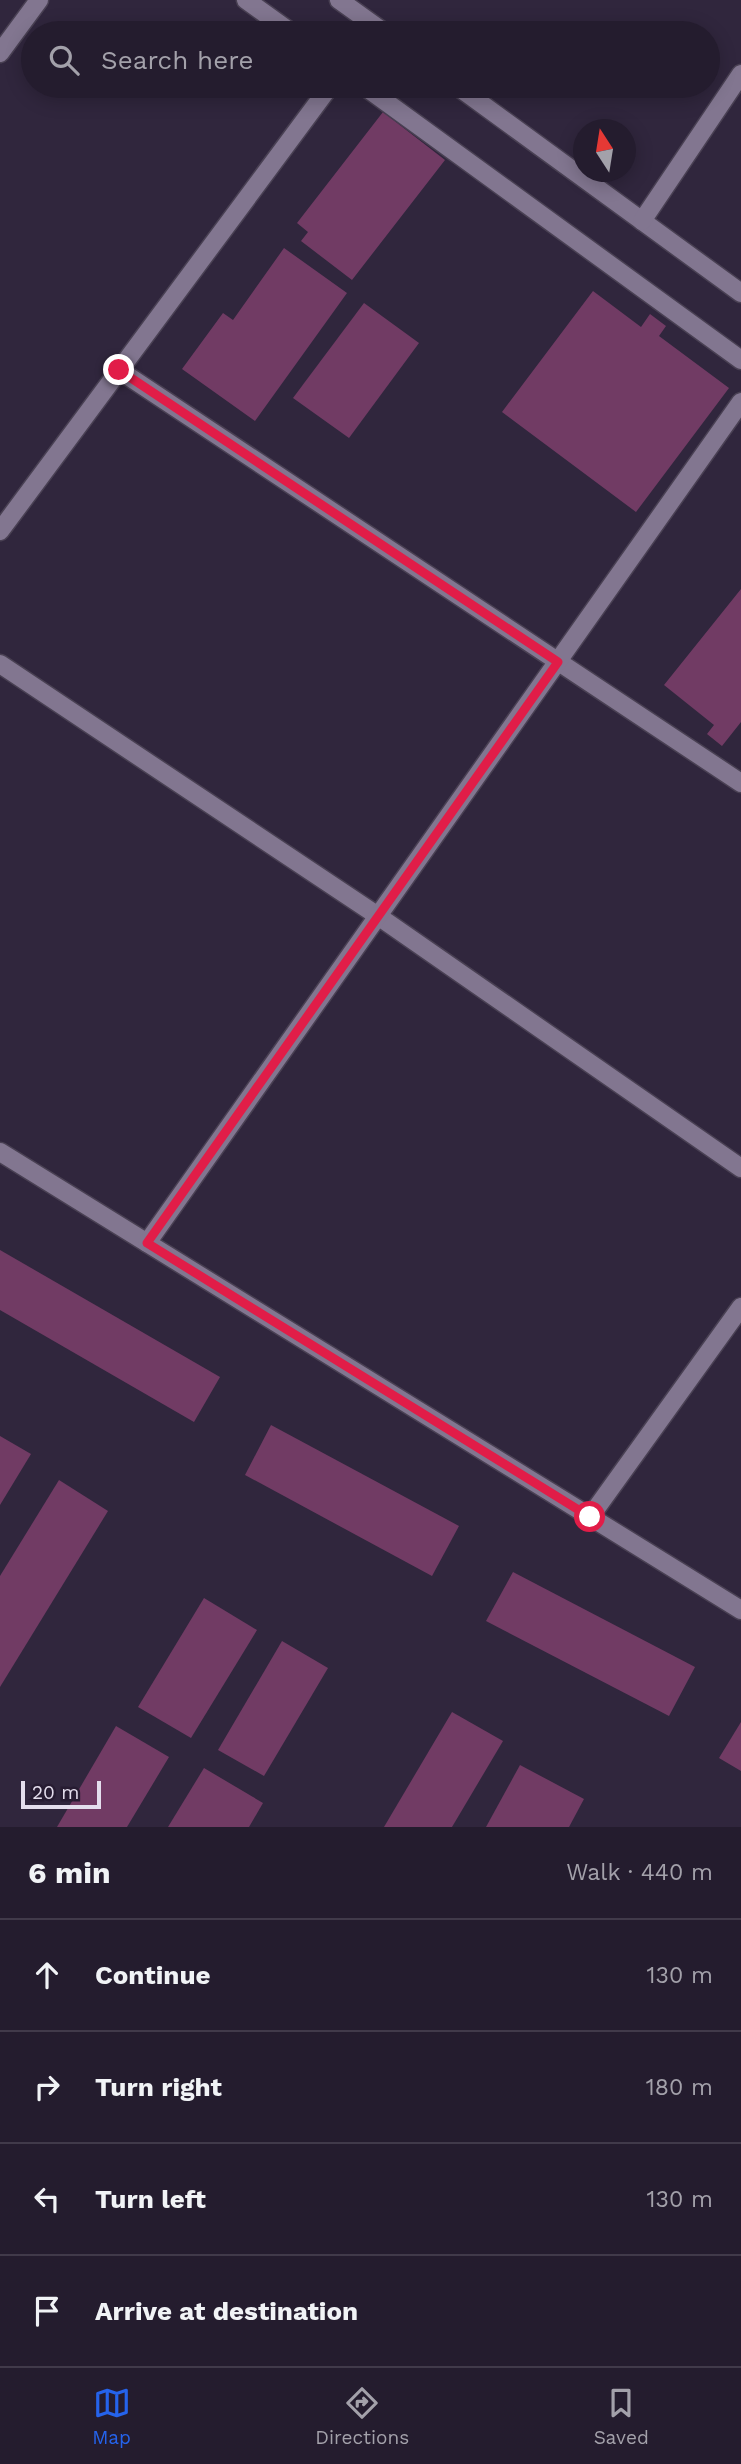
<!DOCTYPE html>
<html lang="en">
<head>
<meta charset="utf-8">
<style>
	body { margin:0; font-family:"Work Sans",sans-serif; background:#2c2536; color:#f1f3f6 }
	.compass { position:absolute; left:573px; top:119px; width:63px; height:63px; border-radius:50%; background:#241c2e; box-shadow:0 4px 18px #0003; rotate:348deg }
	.scale { position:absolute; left:21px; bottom:18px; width:80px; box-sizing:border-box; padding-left:7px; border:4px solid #e4deed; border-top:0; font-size:19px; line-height:24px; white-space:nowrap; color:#e4deed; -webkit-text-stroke:5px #271c32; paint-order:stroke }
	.stop { position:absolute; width:21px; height:21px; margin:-16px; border:5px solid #e11d48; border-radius:50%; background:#fff }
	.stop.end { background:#e11d48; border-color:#fff; box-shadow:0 2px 7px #0008 }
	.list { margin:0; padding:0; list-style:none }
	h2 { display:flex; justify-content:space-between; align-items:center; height:91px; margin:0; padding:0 28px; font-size:30px }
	h2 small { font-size:23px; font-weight:400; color:#a3a1aa }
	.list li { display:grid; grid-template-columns:46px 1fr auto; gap:21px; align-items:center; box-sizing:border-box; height:112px; padding:0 28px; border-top:2px solid #413a4a }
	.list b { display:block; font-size:26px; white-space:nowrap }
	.list em { font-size:23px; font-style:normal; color:#a3a1aa }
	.icon { flex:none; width:38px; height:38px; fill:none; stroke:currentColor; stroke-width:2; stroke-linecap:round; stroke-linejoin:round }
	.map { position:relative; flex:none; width:741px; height:1827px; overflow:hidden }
	.search { position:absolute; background:#241c2e; box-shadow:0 4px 18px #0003; left:21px; right:21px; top:21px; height:77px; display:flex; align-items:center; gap:18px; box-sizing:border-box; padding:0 24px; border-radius:38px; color:#a3a1aa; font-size:26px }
	.sheet { height:539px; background:#241c2e }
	nav { display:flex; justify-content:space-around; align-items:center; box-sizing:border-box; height:98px; border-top:2px solid #413a4a; background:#241c2e; font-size:19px; color:#a3a1aa }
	nav a { display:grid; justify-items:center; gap:4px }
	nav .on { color:#2563eb }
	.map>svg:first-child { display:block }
</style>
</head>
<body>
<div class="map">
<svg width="741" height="1827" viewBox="0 0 741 1827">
	<rect width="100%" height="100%" fill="#30263d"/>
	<g fill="#713b64">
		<polygon points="383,112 445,160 352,280 301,241 308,232 297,223"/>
		<polygon points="284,248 347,293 255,421 182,369 223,313 233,320"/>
		<polygon points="593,291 641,327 650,314 666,326 659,336 729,388 636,512 502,412"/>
		<polygon points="364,303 419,343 349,438 293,398"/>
		<polygon points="741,589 741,722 722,746 707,734 714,725 664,685"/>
		<polygon points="0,1250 220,1377 194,1422 0,1310"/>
		<polygon points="271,1425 459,1526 432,1576 245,1475"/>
		<polygon points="0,1436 31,1454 0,1505"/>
		<polygon points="59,1480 108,1511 0,1687 0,1576"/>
		<polygon points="513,1572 695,1667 669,1716 486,1621"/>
		<polygon points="204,1598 257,1630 191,1738 138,1707"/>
		<polygon points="282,1641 328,1668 264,1776 218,1750"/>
		<polygon points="452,1712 503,1741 452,1827 384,1827"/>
		<polygon points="741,1722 741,1771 719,1758"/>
		<polygon points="116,1726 169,1757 127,1827 57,1827"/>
		<polygon points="520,1765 584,1799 569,1827 486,1827"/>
		<polygon points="204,1768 263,1803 249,1827 168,1827"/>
	</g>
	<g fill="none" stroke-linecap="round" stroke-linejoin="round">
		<defs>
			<g id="minor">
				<polyline points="246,0 292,33"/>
				<polyline points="339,0 385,33"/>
				<polyline points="0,53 39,0"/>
				<polyline points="364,86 741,360"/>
				<polyline points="457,86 741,293"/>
				<polyline points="642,221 741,74"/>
				<polyline points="119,370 741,783"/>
				<polyline points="0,531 330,86"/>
				<polyline points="0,664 378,916 741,1168"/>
				<polyline points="0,1152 741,1610"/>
				<polyline points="147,1243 741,402"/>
				<polyline points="590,1517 741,1307"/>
			</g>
		</defs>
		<use href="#minor" stroke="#494053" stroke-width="21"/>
		<use href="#minor" stroke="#827690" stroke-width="18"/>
	</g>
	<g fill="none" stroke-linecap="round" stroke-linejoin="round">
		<polyline stroke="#e11d48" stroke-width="9" points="119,370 558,662 147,1243 590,1517"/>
	</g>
</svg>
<svg class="compass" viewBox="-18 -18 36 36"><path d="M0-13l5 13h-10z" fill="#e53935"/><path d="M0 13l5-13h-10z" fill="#a3a1aa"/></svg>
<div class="scale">20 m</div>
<div class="stop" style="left:590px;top:1517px"></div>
<div class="stop end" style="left:119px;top:370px"></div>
<div class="search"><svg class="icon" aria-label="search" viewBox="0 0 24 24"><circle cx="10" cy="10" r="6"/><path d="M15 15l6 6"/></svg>Search here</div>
</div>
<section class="sheet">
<h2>6 min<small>Walk · 440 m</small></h2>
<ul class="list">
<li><svg class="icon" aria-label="ahead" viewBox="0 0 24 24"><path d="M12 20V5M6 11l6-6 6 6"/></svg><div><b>Continue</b></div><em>130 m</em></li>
<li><svg class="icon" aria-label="right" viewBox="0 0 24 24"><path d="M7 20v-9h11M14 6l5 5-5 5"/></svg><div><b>Turn right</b></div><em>180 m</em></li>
<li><svg class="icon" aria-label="left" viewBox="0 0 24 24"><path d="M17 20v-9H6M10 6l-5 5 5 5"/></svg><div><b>Turn left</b></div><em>130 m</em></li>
<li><svg class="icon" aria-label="arrive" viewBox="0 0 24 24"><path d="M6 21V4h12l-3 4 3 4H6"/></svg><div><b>Arrive at destination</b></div></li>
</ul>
</section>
<nav>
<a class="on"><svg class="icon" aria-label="map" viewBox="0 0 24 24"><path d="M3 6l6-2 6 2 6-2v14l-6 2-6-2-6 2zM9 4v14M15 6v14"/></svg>Map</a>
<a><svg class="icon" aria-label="directions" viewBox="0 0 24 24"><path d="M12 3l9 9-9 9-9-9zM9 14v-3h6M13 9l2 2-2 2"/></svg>Directions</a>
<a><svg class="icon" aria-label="saved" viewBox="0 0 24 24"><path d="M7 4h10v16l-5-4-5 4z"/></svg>Saved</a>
</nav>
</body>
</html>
